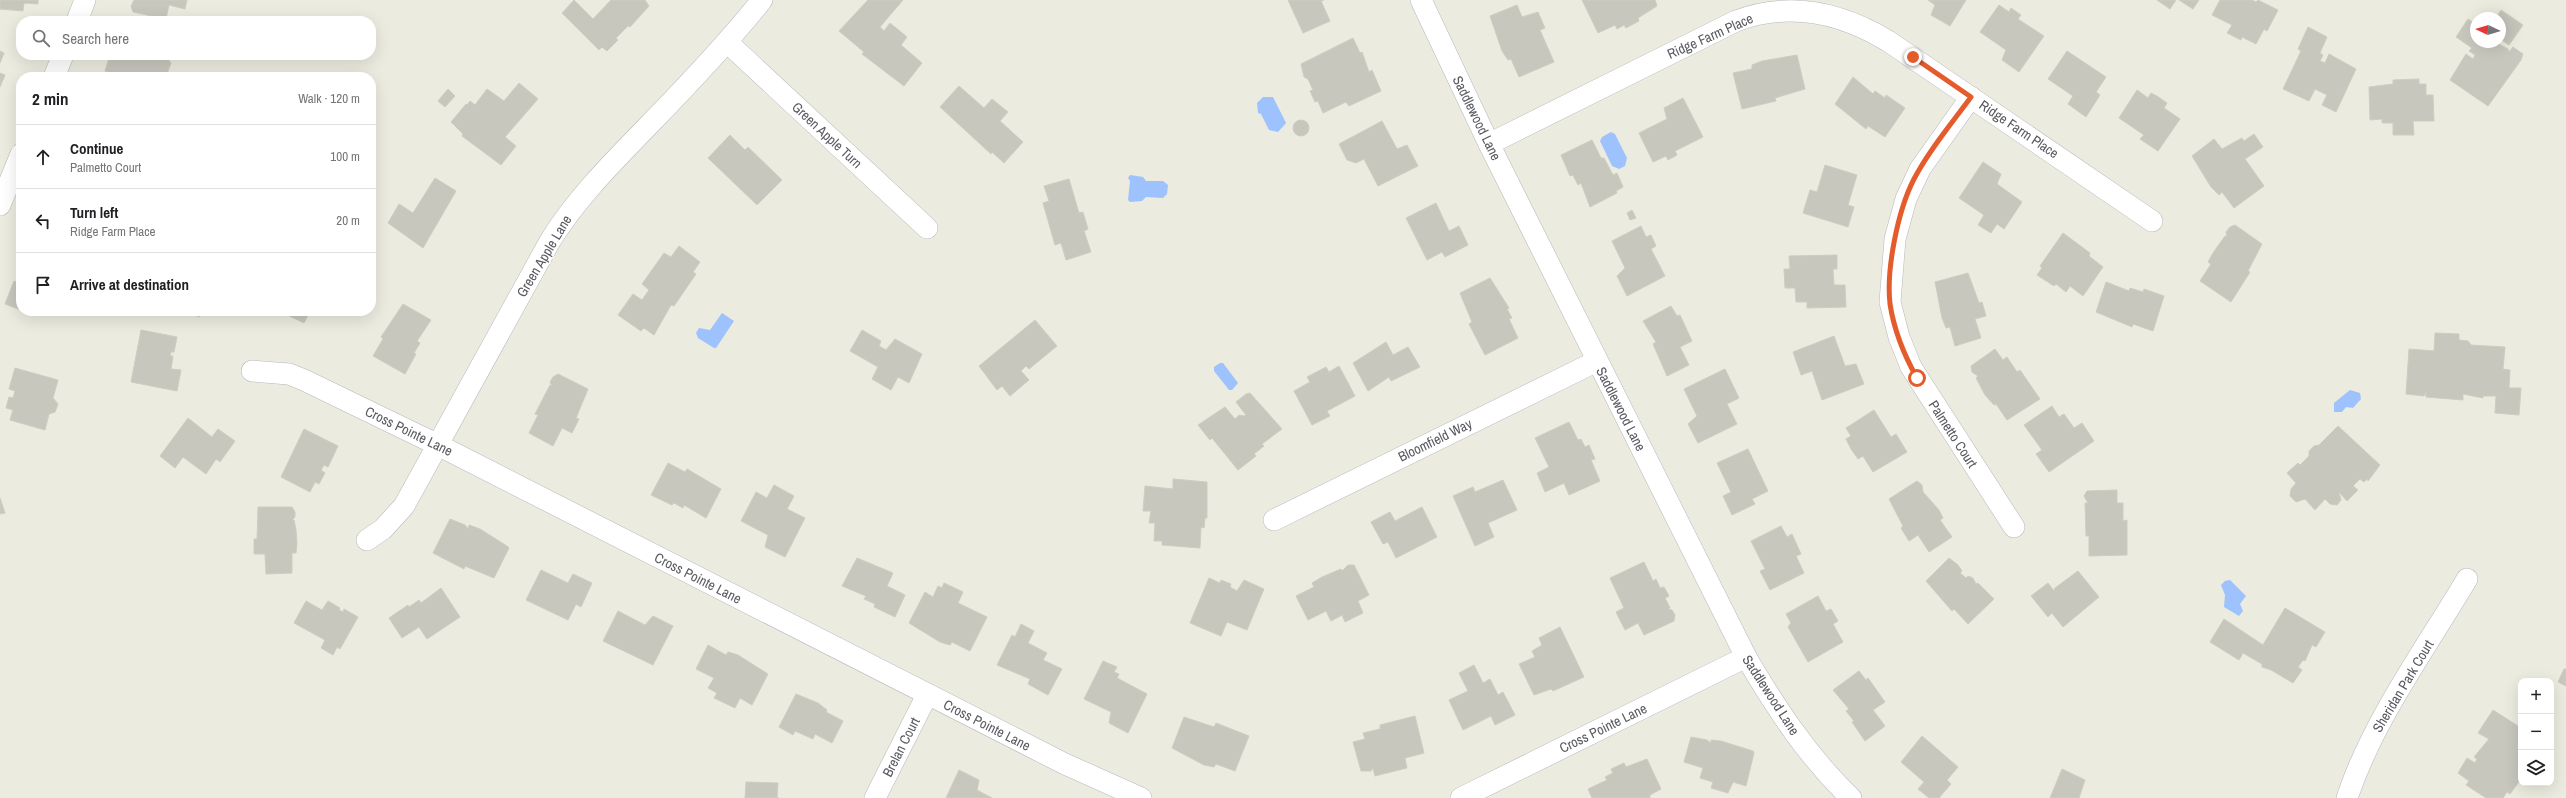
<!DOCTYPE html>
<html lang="en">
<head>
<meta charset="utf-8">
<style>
	body { margin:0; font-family:"Archivo Narrow",sans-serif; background:#f6f6f6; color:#202124 }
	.controls { position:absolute; right:12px; bottom:12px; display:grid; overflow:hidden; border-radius:8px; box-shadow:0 4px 16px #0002 }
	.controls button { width:36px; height:36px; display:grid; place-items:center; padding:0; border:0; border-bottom:1px solid #e0e0e0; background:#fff; color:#202124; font:20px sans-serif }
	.compass { position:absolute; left:2470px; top:12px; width:36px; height:36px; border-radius:50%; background:#fff; box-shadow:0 4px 16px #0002; rotate:274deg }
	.stop { position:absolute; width:12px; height:12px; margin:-9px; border:3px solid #e45b2c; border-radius:50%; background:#fff }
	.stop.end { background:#e45b2c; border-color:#fff; box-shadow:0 1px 4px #0008 }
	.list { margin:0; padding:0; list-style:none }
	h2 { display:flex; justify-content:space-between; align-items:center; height:52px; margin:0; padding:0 16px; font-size:17px }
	h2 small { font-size:13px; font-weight:400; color:#757577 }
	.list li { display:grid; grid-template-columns:26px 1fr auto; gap:12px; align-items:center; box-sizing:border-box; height:64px; padding:0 16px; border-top:1px solid #e0e0e0 }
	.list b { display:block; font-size:15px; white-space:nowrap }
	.list p { margin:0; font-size:13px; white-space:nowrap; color:#757577 }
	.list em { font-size:13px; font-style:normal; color:#757577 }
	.icon { flex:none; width:22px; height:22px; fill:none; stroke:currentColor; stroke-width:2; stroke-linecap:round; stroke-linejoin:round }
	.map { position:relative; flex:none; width:2566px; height:798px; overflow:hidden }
	.search { position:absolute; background:#fff; box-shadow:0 4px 16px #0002; left:16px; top:16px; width:360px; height:44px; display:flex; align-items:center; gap:10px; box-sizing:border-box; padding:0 14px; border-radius:16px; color:#757577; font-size:15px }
	.panel { position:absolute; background:#fff; box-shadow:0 4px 16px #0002; left:16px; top:72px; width:360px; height:244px; border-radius:16px }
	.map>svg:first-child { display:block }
</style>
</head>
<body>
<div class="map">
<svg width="2566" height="798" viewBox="0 0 2566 798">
	<rect width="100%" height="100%" fill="#ebebdf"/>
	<g fill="#9dc2fd">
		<polygon points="1263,97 1273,97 1286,123 1278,132 1269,130 1261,114 1258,113 1257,103"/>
		<polygon points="1611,132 1615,134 1627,158 1625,166 1619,169 1612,166 1600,141 1602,137"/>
		<polygon points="1130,175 1143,177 1146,181 1163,181 1168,185 1167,194 1163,198 1146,197 1142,201 1130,202 1128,200 1130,181 1128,178"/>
		<polygon points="722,313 734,321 716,348 714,348 698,338 696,333 699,328 710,330"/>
		<polygon points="1220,363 1223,363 1238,383 1232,390 1229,390 1214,371 1214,367"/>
		<polygon points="2350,390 2360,393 2361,399 2353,408 2346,407 2342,412 2334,412 2334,403"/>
		<polygon points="2230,580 2246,596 2240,604 2243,611 2239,616 2224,607 2225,595 2221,585 2225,581"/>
	</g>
	<g fill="#c8c7be" stroke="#cfcdbe">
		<polygon points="0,0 38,0 38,4 24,3 23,11 0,9"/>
		<polygon points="187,0 185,9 169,5 166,19 133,12 131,6 134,0"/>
		<polygon points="574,0 593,19 611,0 645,0 649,6 630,27 628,26 616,38 618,40 607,51 602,47 599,50 562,13"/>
		<polygon points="868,0 903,0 880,27 884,31 890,23 907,37 901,45 922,63 904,86 862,54 864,52 839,31"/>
		<polygon points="1288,0 1324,0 1321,1 1330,21 1303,33"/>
		<polygon points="1582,0 1655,0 1657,6 1638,18 1639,21 1626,28 1624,25 1617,29 1615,25 1598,33"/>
		<polygon points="1928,0 1966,0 1950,26 1931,15 1935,5"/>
		<polygon points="2157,0 2176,0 2170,9"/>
		<polygon points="2179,0 2199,0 2193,9"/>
		<polygon points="2220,0 2252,0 2256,2 2258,0 2278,10 2267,31 2264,29 2256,44 2242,37 2241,40 2227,33 2232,25 2212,15"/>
		<polygon points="1517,5 1522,17 1538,12 1545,28 1540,30 1554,62 1519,77 1511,59 1508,60 1502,51 1490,16"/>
		<polygon points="1999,5 2009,12 2011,8 2021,15 2018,19 2044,36 2019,72 2002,60 2006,50 1980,32"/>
		<polygon points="2501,10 2523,25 2509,45 2500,39 2500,18 2496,18"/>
		<polygon points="2468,19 2476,24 2476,42 2495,42 2508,49 2509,52 2513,47 2523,54 2521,60 2488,106 2450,80 2466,54 2473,59 2475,55 2469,51 2472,48 2456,37"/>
		<polygon points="2308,27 2327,37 2320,53 2323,55 2320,61 2325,63 2329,54 2356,69 2336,112 2322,105 2327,95 2315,89 2309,101 2283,89 2301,51 2298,49"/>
		<polygon points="1353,38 1360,53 1362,52 1369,72 1372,70 1381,91 1349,106 1346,102 1323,113 1318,101 1315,102 1310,91 1313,90 1308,79 1304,77 1301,64"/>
		<polygon points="0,51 4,53 0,63"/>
		<polygon points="2067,51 2106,77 2096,92 2100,95 2086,117 2068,104 2073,96 2048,79"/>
		<polygon points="110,55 165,55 171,63 167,74 159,77 151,74 150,77 132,75 131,77 122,77 105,71"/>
		<polygon points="1797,55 1805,89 1775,98 1776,101 1742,109 1733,73 1752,69 1752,65 1762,61"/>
		<polygon points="0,73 5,75 0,87"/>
		<polygon points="1853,77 1873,94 1875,91 1885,98 1886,95 1905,108 1885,137 1868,126 1866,129 1835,104"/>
		<polygon points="2419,79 2419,84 2426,84 2426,95 2433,95 2434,121 2413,121 2414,135 2393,135 2393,123 2382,123 2382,119 2370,120 2369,87 2393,84 2393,80"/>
		<polygon points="519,83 538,99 505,137 516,146 501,165 462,136 463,134 451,122 466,104 467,105 470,101 475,105 487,89 504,101"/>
		<polygon points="959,86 984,108 992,99 1008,112 1000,121 1023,142 1004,163 992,152 991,154 940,107"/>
		<polygon points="448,89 455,96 445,107 438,101"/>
		<polygon points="2137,90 2148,98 2151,93 2157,96 2167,103 2164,108 2180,119 2158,151 2140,139 2144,135 2119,118"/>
		<polygon points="1683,98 1703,137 1675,151 1677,155 1668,160 1666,156 1653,162 1639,133 1667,119 1664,108"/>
		<circle cx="1301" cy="128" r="8"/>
		<polygon points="1382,121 1397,149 1407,145 1418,166 1378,186 1364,159 1356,163 1347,160 1339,144"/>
		<polygon points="2254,134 2263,147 2245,159 2264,186 2234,208 2222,192 2219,195 2211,187 2192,156 2214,139 2222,149 2242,138 2244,141"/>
		<polygon points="730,135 745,150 748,147 782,180 757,205 708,158"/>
		<polygon points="1592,140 1601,158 1604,158 1613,175 1617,173 1623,187 1616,191 1617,193 1590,207 1581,183 1578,185 1573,175 1570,176 1561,155"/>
		<polygon points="1983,162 2001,174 1997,184 2022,202 2004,229 1997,224 1991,233 1978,225 1984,215 1959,198"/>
		<polygon points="1825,165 1857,175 1848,205 1854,207 1848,227 1803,213 1810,190 1817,192"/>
		<polygon points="435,178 456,191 423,248 388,223 399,204 413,213"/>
		<polygon points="1069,179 1079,213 1083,212 1088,229 1084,231 1091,252 1066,260 1061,243 1055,245 1043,203 1049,201 1044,186"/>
		<polygon points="1436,203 1449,231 1459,226 1468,245 1445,257 1442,252 1427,260 1406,218"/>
		<polygon points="1632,210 1636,218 1630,220 1627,213"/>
		<polygon points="2235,225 2262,244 2248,271 2250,272 2231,302 2200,281 2211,264 2208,262 2213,253 2225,236 2227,237 2226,232 2230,227"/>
		<polygon points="1641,226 1646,237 1651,235 1656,246 1651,249 1665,276 1627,296 1617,276 1625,268 1612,241"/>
		<polygon points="2063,233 2090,253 2089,256 2103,267 2083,296 2070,286 2066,292 2056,284 2054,286 2037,275 2042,268 2040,266"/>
		<polygon points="679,246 700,262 693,272 696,274 674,306 671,305 654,335 644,328 641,331 618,315 633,294 642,300 649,290 642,284 664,253 671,257"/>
		<polygon points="1837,255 1837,269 1833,269 1834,285 1845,285 1846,307 1807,308 1807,302 1796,302 1795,288 1785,288 1784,269 1790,269 1789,256"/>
		<polygon points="1968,273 1979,303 1982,302 1986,316 1975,319 1981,338 1955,346 1950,327 1946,328 1942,318 1935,282"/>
		<polygon points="1490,278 1509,308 1507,309 1512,318 1509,319 1518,338 1485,355 1469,324 1472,322 1460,293"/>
		<polygon points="21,279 21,310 5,304 14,281 19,283"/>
		<polygon points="2106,282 2129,291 2130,288 2143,292 2144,289 2164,296 2153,331 2133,324 2132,327 2096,312"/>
		<polygon points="403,304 431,320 417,341 420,343 414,353 416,354 405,374 373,356 383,339 381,337"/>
		<polygon points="1671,306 1677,316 1680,315 1692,341 1680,347 1689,365 1667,376 1653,344 1656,342 1643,321"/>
		<polygon points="34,311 44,311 43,315"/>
		<polygon points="194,311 210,311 198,317"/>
		<polygon points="286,311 310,311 304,323 285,314"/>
		<polygon points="1035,320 1057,346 1029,369 1026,366 1021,371 1029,380 1010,396 1002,386 997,390 979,366"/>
		<polygon points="141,330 177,337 174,352 171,352 170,356 173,356 171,369 181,370 177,391 131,382"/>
		<polygon points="862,330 881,341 879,346 886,350 895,339 922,354 909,383 898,377 891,390 872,379 878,367 850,351"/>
		<polygon points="2435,333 2459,334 2459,340 2468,341 2471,345 2505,347 2503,369 2510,370 2509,388 2521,388 2519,415 2495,413 2496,396 2483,396 2483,398 2463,394 2463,400 2426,397 2426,392 2424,396 2406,394 2409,349 2434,351"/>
		<polygon points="1834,336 1845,366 1856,364 1864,384 1822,400 1812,371 1801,375 1793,352"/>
		<polygon points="1386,342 1393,355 1408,347 1420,367 1391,381 1389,377 1368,391 1353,363"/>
		<polygon points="1995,349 2003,360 2007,357 2017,372 2020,370 2040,399 2007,420 1996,404 1994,405 1985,395 1976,378 1978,376 1972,372 1971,366"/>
		<polygon points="1339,366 1355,396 1327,411 1330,416 1312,425 1294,391 1310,382 1307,377 1326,367 1329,372"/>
		<polygon points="15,368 58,380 53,398 58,404 55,412 49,414 45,430 10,420 13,410 6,408 9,397 13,398 15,391 9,389"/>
		<polygon points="1725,369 1739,398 1727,404 1737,424 1698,443 1688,424 1697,416 1684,389"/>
		<polygon points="558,374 588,389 576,418 579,419 572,433 562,428 553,446 529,433 538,415 535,414 550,385 552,386 550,382 553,377"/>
		<polygon points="1250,393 1282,429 1262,444 1264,446 1254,454 1256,456 1238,470 1212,438 1210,440 1198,425 1225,407 1235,419 1239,415 1244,416 1246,415 1236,402 1246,394"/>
		<polygon points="2052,406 2059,417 2064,414 2074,428 2082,423 2094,441 2049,472 2036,454 2042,450 2024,425"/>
		<polygon points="1874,410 1891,437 1896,434 1907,452 1873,472 1863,456 1858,459 1851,449 1846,439 1851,436 1846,428"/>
		<polygon points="188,418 212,437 218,429 235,441 220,462 216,459 206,474 183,457 175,468 160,456"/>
		<polygon points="1569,422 1578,440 1581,439 1585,447 1589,445 1595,459 1591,460 1600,481 1569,495 1564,483 1545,492 1537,473 1549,467 1535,438"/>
		<polygon points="2338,426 2380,465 2368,481 2367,479 2364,482 2360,479 2353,486 2358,490 2347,501 2339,492 2341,500 2337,505 2330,504 2325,499 2315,510 2305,499 2296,502 2290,496 2291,489 2296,483 2287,473 2298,463 2300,465 2309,456 2309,451 2314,446 2319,445"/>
		<polygon points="304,429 338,446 328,467 324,465 321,470 325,473 319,484 315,482 310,492 281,477"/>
		<polygon points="1748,449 1768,491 1752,499 1755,504 1732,515 1723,496 1731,492 1717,463"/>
		<polygon points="668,463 685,472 687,469 721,489 706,518 684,505 683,508 674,503 672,505 651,495"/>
		<polygon points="1173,479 1207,482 1207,518 1205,518 1204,528 1201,527 1200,548 1162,545 1162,541 1154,541 1155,523 1149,523 1151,511 1143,511 1145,486 1173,489"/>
		<polygon points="1503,480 1517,510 1488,523 1494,537 1475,546 1453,496 1473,487 1475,492"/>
		<polygon points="1917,481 1922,485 1923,492 1939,510 1943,518 1940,520 1952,537 1929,552 1918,535 1909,541 1901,528 1903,526 1889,499"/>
		<polygon points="774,485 794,496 787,509 805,518 785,557 765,547 768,535 741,521 756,492 767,498"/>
		<polygon points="2117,490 2117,503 2123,503 2123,521 2127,520 2127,555 2089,556 2089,536 2086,536 2085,503 2088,503 2084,496 2087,491"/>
		<polygon points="0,498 5,513 0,514"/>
		<polygon points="258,507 292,507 295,512 295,517 292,520 294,520 296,530 297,543 296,553 292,553 292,573 266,574 265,554 254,554 254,539 257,539"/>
		<polygon points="1422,507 1437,537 1396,558 1388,542 1383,544 1371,522 1390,512 1395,521"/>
		<polygon points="450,519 465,525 468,529 469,525 480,529 507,546 509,548 494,578 465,566 464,569 433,553"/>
		<polygon points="1781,526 1787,537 1792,534 1801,554 1796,556 1804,573 1770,590 1760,571 1765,569 1751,541"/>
		<polygon points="857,558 893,573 887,586 905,595 895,617 874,607 875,604 864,599 866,596 842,586"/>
		<polygon points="1949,558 1958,565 1962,571 1960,573 1966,578 1968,576 1973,578 1976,584 1978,583 1994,599 1968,624 1954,609 1952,611 1926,581"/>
		<polygon points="1644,562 1653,581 1656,579 1660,588 1664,587 1669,596 1665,598 1670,608 1668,609 1672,610 1675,615 1674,621 1644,635 1638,623 1625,630 1616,612 1624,608 1610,578"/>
		<polygon points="1348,565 1354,565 1369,595 1358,601 1363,613 1345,622 1342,615 1331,621 1326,611 1308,620 1296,596 1314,587 1312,583 1322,577 1341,569 1342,571"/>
		<polygon points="541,570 568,583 573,574 592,583 581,607 576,604 568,620 526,600"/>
		<polygon points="2078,571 2099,597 2063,627 2052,613 2048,617 2031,596 2048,583 2054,591 2055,588"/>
		<polygon points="1209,578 1220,583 1221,580 1231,584 1230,587 1237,591 1244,580 1264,589 1247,630 1227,622 1221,636 1190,623"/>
		<polygon points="944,583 963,592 958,603 987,617 970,651 952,642 950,645 940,642 909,623 925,592 933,597 938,586 942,588"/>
		<polygon points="441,588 460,617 427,639 419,627 402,638 389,618 408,605 409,607 419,600 421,603"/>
		<polygon points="1818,596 1826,611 1831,609 1838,621 1833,624 1843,642 1808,662 1788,627 1791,623 1786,614"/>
		<polygon points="306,601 322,610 328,601 340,608 339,610 343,612 344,609 358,617 340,649 337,647 333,655 321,648 325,640 294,623"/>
		<polygon points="2285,608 2325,632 2316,647 2312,645 2305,661 2303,660 2298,667 2302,670 2293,683 2271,670 2262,667 2262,664 2243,653 2239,660 2210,642 2224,619 2263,645"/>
		<polygon points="618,611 645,625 653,616 673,626 653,665 603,641"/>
		<polygon points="1021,624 1034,631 1028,643 1047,653 1043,660 1062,669 1048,695 1028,684 1030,679 997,665 1012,635 1015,637"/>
		<polygon points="1560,627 1584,677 1553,691 1551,689 1534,695 1519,664 1535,657 1532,651 1542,645 1539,638"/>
		<polygon points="708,645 726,655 728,652 738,655 768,674 752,705 740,698 735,708 714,698 717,693 708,688 714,678 696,669"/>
		<polygon points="1103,661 1117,667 1114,672 1119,674 1117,678 1147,694 1128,733 1109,723 1111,712 1084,699"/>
		<polygon points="1474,665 1483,683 1490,679 1498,695 1503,692 1515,715 1495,725 1491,716 1463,730 1449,700 1468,691 1459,673"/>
		<polygon points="2564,669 2566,669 2566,686 2558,682"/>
		<polygon points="1859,671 1866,680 1868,678 1885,702 1873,710 1885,726 1865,741 1852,722 1854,721 1846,711 1849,709 1833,690"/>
		<polygon points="796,694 818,703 827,710 826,712 843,721 832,743 815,734 813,739 795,731 793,735 779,727"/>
		<polygon points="2493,710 2521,728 2521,779 2510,794 2507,792 2503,798 2486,798 2466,785 2469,781 2458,773 2467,758 2475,763 2477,759 2474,757 2489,739 2478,733"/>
		<polygon points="1415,716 1424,753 1405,758 1407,768 1375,776 1373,768 1371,771 1361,771 1353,742 1365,739 1363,733 1380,729 1380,725"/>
		<polygon points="1184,717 1214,727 1216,723 1249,736 1235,771 1216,764 1214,767 1204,765 1172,748"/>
		<polygon points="1922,736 1958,767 1947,780 1951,784 1939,798 1929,798 1918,789 1924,782 1901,762"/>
		<polygon points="1691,737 1707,740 1711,743 1711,740 1721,741 1753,751 1754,753 1746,786 1733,782 1728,793 1711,788 1713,782 1700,778 1703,768 1684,762"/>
		<polygon points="1647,759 1661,789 1650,795 1650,798 1592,798 1588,789 1607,780 1605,777 1613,773 1611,769 1624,763 1626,767"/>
		<polygon points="2062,769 2085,780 2079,798 2050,798"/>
		<polygon points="959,770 979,780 977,790 992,798 946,798"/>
		<polygon points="746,782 778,783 777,798 779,798 745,798"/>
	</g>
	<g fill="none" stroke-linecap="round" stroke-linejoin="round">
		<defs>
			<g id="minor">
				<path d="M 1421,0 L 1489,144 L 1746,657 C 1776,708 1808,757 1851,798"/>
				<polyline points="77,21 85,0"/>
				<polyline points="727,42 927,228"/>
				<polyline points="54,77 63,55"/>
				<polyline points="1971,97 1920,169 1906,199 1895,239 1890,302 1899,337 1911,367 2014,527"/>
				<path d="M 1489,144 L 1736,21 C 1789,1 1840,12 1888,41 L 2152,221"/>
				<polyline points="0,205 21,154"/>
				<polyline points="252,371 289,374 304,380 438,445 1065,764 1141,798"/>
				<polyline points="1274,520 1597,361"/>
				<path d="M 367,540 L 383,529 L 404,506 L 550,241 C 576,199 611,164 646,128 C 686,87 726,45 762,0"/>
				<polyline points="875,798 927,695"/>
				<polyline points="1461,798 1746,657"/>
				<path d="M 2347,798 C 2372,722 2426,648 2467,579"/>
			</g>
		</defs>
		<use href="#minor" stroke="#b7b8be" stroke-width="22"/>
		<use href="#minor" stroke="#fff" stroke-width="21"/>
	</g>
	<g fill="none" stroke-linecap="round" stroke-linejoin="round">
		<path stroke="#e45b2c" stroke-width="5" d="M 1913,57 L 1971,97 C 1952,123 1929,150 1914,179 C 1898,210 1886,269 1890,304 C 1894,330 1904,355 1917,378"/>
	</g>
	<g text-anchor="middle" stroke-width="3" stroke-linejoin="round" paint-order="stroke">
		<g font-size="14" fill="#585a60" stroke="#fff">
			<text transform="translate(1710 36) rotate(-24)" y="5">Ridge Farm Place</text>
			<text transform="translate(1477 118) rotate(64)" y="5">Saddlewood Lane</text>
			<text transform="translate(2019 129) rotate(34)" y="5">Ridge Farm Place</text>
			<text transform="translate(827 135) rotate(43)" y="5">Green Apple Turn</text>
			<text transform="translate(544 256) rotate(-59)" y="5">Green Apple Lane</text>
			<text transform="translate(1621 409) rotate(63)" y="5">Saddlewood Lane</text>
			<text transform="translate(409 431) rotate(26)" y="5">Cross Pointe Lane</text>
			<text transform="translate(1953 434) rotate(57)" y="5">Palmetto Court</text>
			<text transform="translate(1435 440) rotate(-26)" y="5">Bloomfield Way</text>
			<text transform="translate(698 578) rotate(27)" y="5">Cross Pointe Lane</text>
			<text transform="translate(2403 686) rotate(-59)" y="5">Sheridan Park Court</text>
			<text transform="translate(1771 695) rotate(57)" y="5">Saddlewood Lane</text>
			<text transform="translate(987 725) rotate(27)" y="5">Cross Pointe Lane</text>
			<text transform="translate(1603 728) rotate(-26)" y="5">Cross Pointe Lane</text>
			<text transform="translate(901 747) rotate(-63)" y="5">Brelan Court</text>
		</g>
	</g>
</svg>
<div class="controls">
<button>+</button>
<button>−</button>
<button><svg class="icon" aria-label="layers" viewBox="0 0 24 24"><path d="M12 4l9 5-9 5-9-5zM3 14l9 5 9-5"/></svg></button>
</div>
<svg class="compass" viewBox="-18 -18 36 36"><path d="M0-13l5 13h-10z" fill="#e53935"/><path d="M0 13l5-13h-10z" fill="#757577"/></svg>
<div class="stop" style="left:1917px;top:378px"></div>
<div class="stop end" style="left:1913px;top:57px"></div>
<div class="search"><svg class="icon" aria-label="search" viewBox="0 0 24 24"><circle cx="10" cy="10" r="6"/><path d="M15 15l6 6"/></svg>Search here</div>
<section class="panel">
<h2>2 min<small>Walk · 120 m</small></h2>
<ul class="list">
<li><svg class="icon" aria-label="ahead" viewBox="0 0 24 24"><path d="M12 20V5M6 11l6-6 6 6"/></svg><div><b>Continue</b><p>Palmetto Court</p></div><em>100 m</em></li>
<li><svg class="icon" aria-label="left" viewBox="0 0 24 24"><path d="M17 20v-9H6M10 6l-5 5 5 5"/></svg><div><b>Turn left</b><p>Ridge Farm Place</p></div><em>20 m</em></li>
<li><svg class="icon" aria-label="arrive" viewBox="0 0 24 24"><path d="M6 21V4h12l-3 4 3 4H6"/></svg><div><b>Arrive at destination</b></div></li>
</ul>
</section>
</div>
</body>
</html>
